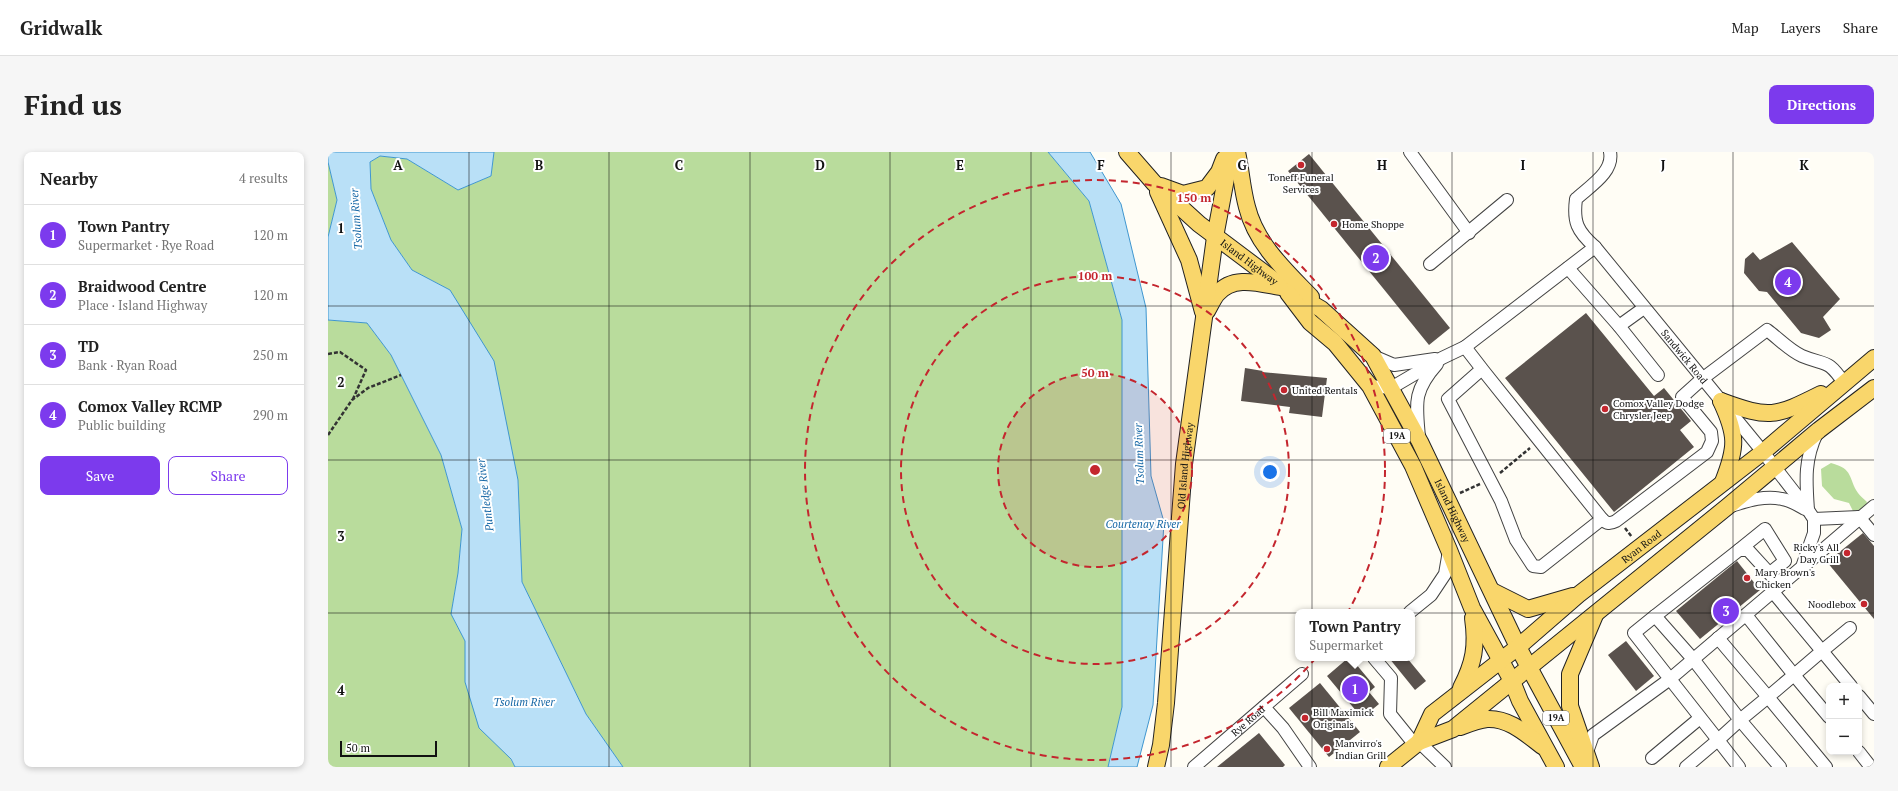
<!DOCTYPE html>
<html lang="en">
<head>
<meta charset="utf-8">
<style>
	body { margin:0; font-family:"PT Serif",serif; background:#f6f6f6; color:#222 }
	.controls { position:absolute; right:12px; bottom:12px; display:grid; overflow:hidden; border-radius:8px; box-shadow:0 2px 6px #0003 }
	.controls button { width:36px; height:36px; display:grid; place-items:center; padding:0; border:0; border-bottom:1px solid #e0e0e0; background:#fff; color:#222; font:20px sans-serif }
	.scale { position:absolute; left:12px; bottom:10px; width:97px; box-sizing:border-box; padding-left:4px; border:2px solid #111; border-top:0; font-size:11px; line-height:14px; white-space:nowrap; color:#111; -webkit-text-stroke:3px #fff; paint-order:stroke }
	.you { position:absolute; left:942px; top:320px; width:14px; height:14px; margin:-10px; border:3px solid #fff; border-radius:50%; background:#1a73e8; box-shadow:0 0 0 6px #1a73e833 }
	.badge { display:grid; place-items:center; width:26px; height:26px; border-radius:50%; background:#7c3aed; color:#fff; font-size:13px; font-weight:700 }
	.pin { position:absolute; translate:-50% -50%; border:2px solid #fff; box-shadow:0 1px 4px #0006 }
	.popup { position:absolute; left:967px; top:457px; width:120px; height:52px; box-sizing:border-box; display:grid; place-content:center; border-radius:8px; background:#fff; filter:drop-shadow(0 1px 3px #0005); font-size:13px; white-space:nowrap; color:#767676 }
	.popup b { font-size:15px; color:#222 }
	.popup::after { content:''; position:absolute; left:50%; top:100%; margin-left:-8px; border:8px solid transparent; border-top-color:#fff }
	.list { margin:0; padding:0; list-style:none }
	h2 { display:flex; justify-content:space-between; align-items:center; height:52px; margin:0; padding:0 16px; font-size:17px }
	h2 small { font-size:13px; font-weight:400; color:#767676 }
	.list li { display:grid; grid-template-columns:26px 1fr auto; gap:12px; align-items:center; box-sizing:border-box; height:60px; padding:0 16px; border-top:1px solid #e0e0e0 }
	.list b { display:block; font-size:15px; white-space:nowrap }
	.list p { margin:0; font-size:13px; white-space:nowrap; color:#767676 }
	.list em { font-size:13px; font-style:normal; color:#767676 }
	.actions { display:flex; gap:8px; padding:12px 16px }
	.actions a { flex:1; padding:9px 0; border:1px solid #7c3aed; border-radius:8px; text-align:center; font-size:14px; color:#7c3aed }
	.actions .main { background:#7c3aed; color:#fff }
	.map { position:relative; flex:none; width:1546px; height:615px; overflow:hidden; border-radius:8px }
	header { display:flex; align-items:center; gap:24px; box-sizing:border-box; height:56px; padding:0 20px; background:#fff; border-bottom:1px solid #e0e0e0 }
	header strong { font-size:19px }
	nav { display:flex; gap:22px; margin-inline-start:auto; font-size:14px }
	.intro { display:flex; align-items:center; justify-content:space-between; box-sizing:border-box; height:96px; padding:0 24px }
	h1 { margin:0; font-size:28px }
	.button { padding:10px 18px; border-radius:8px; background:#7c3aed; color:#fff; font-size:14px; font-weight:700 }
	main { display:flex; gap:24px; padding:0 24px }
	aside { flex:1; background:#fff; border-radius:8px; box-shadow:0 2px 6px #0003 }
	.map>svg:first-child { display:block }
</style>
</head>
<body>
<header>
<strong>Gridwalk</strong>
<nav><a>Map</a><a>Layers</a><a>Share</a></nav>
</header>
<div class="intro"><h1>Find us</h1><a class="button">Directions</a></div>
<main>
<aside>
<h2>Nearby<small>4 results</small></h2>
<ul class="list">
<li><span class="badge">1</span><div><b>Town Pantry</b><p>Supermarket · Rye Road</p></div><em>120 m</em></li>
<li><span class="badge">2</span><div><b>Braidwood Centre</b><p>Place · Island Highway</p></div><em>120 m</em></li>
<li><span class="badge">3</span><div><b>TD</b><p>Bank · Ryan Road</p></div><em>250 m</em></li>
<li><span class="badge">4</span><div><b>Comox Valley RCMP</b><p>Public building</p></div><em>290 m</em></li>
</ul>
<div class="actions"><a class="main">Save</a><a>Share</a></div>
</aside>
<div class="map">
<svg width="1546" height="615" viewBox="0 0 1546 615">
	<rect width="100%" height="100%" fill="#fffdf5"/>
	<g fill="#b9dc9c">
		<polygon points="166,0 720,0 761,49 794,168 794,555 780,615 295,615 258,562 194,430 190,328 122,138 84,118 63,88 43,37 42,10 52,4 79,7 130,38 163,24"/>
		<polygon points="0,10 9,48 0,85"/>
		<polygon points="0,168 39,171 63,203 113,303 134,377 130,421 123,462 137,489 137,530 187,615 0,615"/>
		<path d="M 1503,311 C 1526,317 1520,326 1530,341 C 1532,344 1536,347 1539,350 L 1536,357 L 1525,359 L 1521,351 L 1506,347 L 1494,334 L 1493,317 Z"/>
	</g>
	<g fill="#b9e0f7" stroke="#3f96cf">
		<polygon points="0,0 166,0 163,24 130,38 79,7 52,4 42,10 43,37 63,88 84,118 122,138 166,209 190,328 194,430 258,562 295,615 187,615 183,607 151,576 137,530 137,489 123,462 130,421 134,377 113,303 63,203 39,171 0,168 0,85 9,48 0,10"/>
		<polygon points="720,0 762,0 793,52 818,156 823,324 836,370 825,553 809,615 780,615 794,555 794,168 761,49"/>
	</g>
	<g fill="#5a524d">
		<polygon points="981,2 1122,176 1101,193 960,19"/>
		<polygon points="1464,90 1512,147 1495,165 1503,178 1491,186 1473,181 1439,140 1431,139 1416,121 1417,107 1425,100 1432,108"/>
		<polygon points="1258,161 1326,244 1336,236 1363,269 1352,278 1366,295 1286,360 1177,226"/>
		<polygon points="917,216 935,219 934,220 999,226 994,265 961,261 962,255 913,249"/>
		<polygon points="1535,381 1546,394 1546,467 1499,410"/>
		<polygon points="1409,409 1432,438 1372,487 1348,459"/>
		<polygon points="1298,489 1326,524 1308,539 1280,503"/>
		<polygon points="1020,506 1023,506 1047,535 1041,540 1051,552 1034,566 999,524"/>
		<polygon points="1061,506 1079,506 1098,529 1087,538"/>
		<polygon points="992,531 1032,580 1001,605 961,556"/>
		<polygon points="931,581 957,613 955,615 889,615"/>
	</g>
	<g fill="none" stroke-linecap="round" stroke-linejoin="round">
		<defs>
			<g id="minor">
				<polyline points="1082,0 1141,81"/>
				<path id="s1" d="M 1282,0 C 1286,20 1262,34 1248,47 C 1245,70 1249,79 1267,95 L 1435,300 L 1480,358 L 1486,367 L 1486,381 L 1474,415 L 1342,527 L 1390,588 L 1358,615"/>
				<polyline points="1102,112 1179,48"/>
				<polyline points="1240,116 1291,174 1330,223"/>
				<polyline points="1291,174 1316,156"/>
				<polyline points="1137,195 1154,217 1120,247 1173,349 1188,388 1205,414 1213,415 1274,367 1154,217"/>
				<polyline points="1045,204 1066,213 1107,207"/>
				<polyline points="1042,234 1063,236 1114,206 1137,195 1267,95"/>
				<path d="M 1091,285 C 1088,251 1085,239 1109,212"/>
				<path d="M 1403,354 C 1419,349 1437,343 1454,347 C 1462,348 1470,353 1477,357"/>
				<path d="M 1480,358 C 1478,329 1476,308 1489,281"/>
				<polyline points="1531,365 1546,383"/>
				<path d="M 1274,367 C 1279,372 1282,372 1288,369 L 1379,300 L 1384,289 L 1383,280 L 1354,245 L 1374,227 L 1439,178 C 1450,186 1462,199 1474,204 C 1498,214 1499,206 1516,231"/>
				<polyline points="1486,367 1531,365"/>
				<polyline points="1411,398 1437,377 1457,409 1442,421"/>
				<polyline points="1477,413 1546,354"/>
				<polyline points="1082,460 1103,443 1117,422 1121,399"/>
				<polyline points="1418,463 1466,523 1494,499 1445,440"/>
				<polyline points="1327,464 1411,398 1420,398 1452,433"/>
				<polyline points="1522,476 1494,499 1523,534"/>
				<polyline points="1390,486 1440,545 1412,568 1452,615"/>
				<polyline points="1046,506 1063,526 1062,562 1087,593"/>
				<polyline points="1531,544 1546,562"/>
				<polyline points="936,555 955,576 982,615"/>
				<polyline points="1091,590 1117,615"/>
				<polyline points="1259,600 1265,583 1342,527 1306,481 1327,464 1365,507 1412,568 1390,588 1411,615"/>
				<polyline points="1531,600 1542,614"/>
				<polyline points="1324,606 1372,566"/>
				<path id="s2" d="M 866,615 L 974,522"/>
				<polyline points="1498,615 1440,545 1466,523 1501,565"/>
			</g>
			<g id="major">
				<path id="s3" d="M 799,0 L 826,31 L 871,72 L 955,135 L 993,157 L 1045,204 L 1092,290 L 1190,495 L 1255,615"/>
				<path d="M 909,0 C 913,18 914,37 919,55 C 928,92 958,119 983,145"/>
				<polyline points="833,34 855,42 879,36 891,20 896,7"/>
				<polyline points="830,40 861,108 875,160"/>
				<polyline points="960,141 982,170 1007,191 1042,234 1085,314 1121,398 1144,456 1184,529 1192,549 1228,615"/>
				<path d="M 879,159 C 882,154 885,147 889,142 C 905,123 930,131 952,135"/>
				<path d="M 1393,249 C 1442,267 1447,265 1493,242"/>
				<path d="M 1393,249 C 1409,283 1409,295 1395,330"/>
				<polyline points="1164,439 1200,457 1245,444"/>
				<path d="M 1133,536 C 1146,511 1149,494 1145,466"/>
				<path d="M 1132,575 C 1140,572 1150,568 1159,567 C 1181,566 1197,581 1214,594"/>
				<path id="s4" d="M 1091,590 L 1104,562 L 1190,495 L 1250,443 L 1435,300 L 1546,206"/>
				<path id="s5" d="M 828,615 L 833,593 L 838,551 L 856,312 L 887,85 L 903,0"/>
				<polyline points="1060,615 1091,590 1125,577 1399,355 1491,278 1546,236"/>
				<polyline points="1263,615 1242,554 1242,522 1267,463"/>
			</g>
		</defs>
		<use href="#minor" stroke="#444" stroke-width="14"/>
		<use href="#major" stroke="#222" stroke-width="18"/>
		<g stroke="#333" stroke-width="2.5" stroke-dasharray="4 2" stroke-linecap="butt">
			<polyline points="0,202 12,200 38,218 25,247"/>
			<polyline points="0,283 24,248 40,236 73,223"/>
			<polyline points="1172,321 1202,296"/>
			<polyline points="1132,341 1152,332"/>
			<polyline points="1297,376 1304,385"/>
		</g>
		<use href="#minor" stroke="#fff" stroke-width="12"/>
		<use href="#major" stroke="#f9d66b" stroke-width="16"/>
	</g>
	<path fill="none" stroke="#111" stroke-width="1" stroke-opacity="0.55" d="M 141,0 L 141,615M 281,0 L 281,615M 422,0 L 422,615M 562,0 L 562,615M 703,0 L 703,615M 843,0 L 843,615M 984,0 L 984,615M 1124,0 L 1124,615M 1265,0 L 1265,615M 1405,0 L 1405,615M 0,154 L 1546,154M 0,308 L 1546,308M 0,461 L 1546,461"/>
	<circle cx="767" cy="318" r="97" fill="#c4262e" fill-opacity=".12"/>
	<g fill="none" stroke="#c4262e" stroke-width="2" stroke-dasharray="7 5">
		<circle cx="767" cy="318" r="97"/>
		<circle cx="767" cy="318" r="194"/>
		<circle cx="767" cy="318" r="290"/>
	</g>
	<g fill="#c4262e" stroke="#fff" stroke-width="1.5">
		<circle cx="973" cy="13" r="4"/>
		<circle cx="1006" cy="72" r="4"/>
		<circle cx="956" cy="238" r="4"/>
		<circle cx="1277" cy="257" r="4"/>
		<circle cx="1519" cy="401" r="4"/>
		<circle cx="1419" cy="426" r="4"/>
		<circle cx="1536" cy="452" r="4"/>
		<circle cx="977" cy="566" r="4"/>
		<circle cx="999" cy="597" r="4"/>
	</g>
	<g text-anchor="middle" stroke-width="4" stroke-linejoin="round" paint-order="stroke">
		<g fill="#fff" stroke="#585858" stroke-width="1">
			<rect x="1056" y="277" width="26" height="14" rx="3"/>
			<rect x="1215" y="559" width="26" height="14" rx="3"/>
		</g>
		<g font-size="9" font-weight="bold" fill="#111">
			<text x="1069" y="287">19A</text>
			<text x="1228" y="569">19A</text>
		</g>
		<g font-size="10" fill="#111" stroke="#fff" text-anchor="start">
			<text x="973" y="29" text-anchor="middle">Toneff Funeral<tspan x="973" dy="12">Services</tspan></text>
			<text x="1014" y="76">Home Shoppe</text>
			<text x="964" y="242">United Rentals</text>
			<text x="1285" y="255">Comox Valley Dodge<tspan x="1285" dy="12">Chrysler Jeep</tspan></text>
			<text x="1511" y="399" text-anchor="end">Ricky's All<tspan x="1511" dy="12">Day Grill</tspan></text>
			<text x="1427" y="424">Mary Brown's<tspan x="1427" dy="12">Chicken</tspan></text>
			<text x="1528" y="456" text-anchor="end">Noodlebox</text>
			<text x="985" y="564">Bill Maximick<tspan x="985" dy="12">Originals</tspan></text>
			<text x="1007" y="595">Manvirro's<tspan x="1007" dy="12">Indian Grill</tspan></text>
		</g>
		<g font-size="10" fill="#111" stroke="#fff">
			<text dy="4" stroke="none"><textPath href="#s3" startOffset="165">Island Highway</textPath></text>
			<text dy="4" stroke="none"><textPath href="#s1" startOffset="257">Sandwick Road</textPath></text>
			<text dy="4" stroke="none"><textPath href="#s5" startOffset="303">Old Island Highway</textPath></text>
			<text dy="4" stroke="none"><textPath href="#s3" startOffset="495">Island Highway</textPath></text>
			<text dy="4" stroke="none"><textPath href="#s4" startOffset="299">Ryan Road</textPath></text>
			<text dy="4" stroke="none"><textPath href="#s2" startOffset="71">Rye Road</textPath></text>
		</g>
		<g font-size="11" font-style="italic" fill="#1768a6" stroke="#fff">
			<text transform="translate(28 67) rotate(-94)" y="4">Tsolum River</text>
			<text transform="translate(811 302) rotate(-92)" y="4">Tsolum River</text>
			<text transform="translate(157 343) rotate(-97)" y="4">Puntledge River</text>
			<text x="815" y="376">Courtenay River</text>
			<text x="196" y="554">Tsolum River</text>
		</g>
	</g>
	<g font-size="13" text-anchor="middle" font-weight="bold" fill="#111" stroke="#fff" stroke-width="4" stroke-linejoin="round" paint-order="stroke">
		<text x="70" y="18">A</text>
		<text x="211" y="18">B</text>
		<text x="351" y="18">C</text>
		<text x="492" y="18">D</text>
		<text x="632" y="18">E</text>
		<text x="773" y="18">F</text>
		<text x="914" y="18">G</text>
		<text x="1054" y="18">H</text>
		<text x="1195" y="18">I</text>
		<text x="1335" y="18">J</text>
		<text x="1476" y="18">K</text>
		<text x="13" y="81">1</text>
		<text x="13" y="235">2</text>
		<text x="13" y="389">3</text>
		<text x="13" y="543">4</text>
	</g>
	<circle cx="767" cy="318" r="6" fill="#c4262e" stroke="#fff" stroke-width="2"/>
	<g font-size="12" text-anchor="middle" font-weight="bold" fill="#c4262e" stroke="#fff" stroke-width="4" stroke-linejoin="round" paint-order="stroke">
		<text x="866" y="50">150 m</text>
		<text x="767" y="128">100 m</text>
		<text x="767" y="225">50 m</text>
	</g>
</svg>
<div class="controls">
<button>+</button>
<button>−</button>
</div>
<div class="scale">50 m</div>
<div class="you"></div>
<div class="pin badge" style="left:1027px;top:537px">1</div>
<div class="popup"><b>Town Pantry</b>Supermarket</div>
<div class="pin badge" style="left:1048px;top:106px">2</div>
<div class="pin badge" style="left:1398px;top:459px">3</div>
<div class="pin badge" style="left:1460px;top:130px">4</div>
</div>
</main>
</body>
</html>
